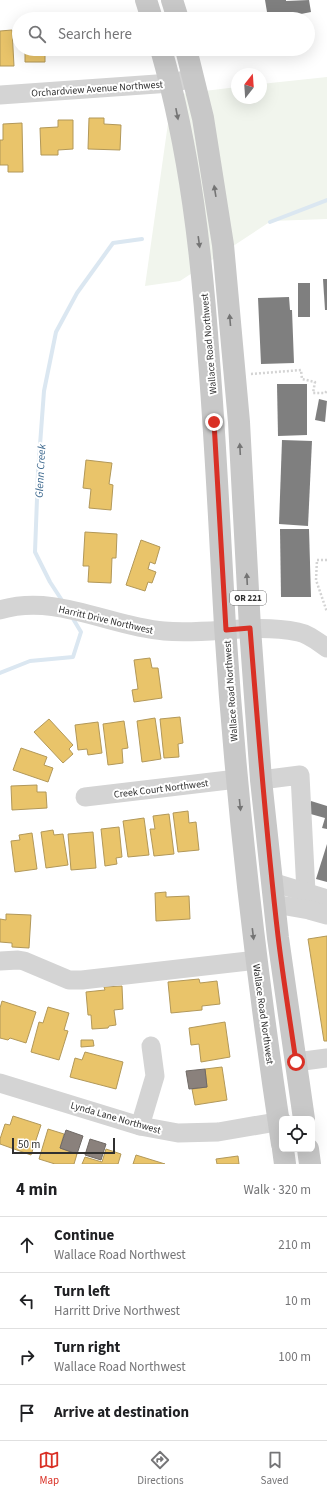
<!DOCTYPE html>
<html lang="en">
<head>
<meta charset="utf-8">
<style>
	body { margin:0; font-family:"Source Sans 3",sans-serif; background:#f2f2f2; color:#202124 }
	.controls { position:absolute; right:12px; bottom:12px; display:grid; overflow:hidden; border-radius:6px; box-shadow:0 4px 16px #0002 }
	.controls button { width:36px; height:36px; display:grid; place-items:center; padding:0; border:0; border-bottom:1px solid #e0e0e0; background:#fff; color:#202124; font:20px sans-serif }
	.compass { position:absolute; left:231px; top:68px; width:36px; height:36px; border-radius:50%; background:#fff; box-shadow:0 4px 16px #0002; rotate:17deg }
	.scale { position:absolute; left:12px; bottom:10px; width:103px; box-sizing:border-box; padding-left:4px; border:2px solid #303030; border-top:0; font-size:11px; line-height:14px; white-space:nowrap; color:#303030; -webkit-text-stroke:3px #fff; paint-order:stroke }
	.stop { position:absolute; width:12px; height:12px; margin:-9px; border:3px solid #d93025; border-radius:50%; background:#fff }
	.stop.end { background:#d93025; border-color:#fff; box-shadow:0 1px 4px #0008 }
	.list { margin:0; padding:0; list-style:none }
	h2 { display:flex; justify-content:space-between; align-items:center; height:52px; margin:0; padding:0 16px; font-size:17px }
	h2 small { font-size:13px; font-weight:400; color:#757577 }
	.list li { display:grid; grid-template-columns:26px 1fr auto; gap:12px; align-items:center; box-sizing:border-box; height:56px; padding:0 16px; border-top:1px solid #e0e0e0 }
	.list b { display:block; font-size:15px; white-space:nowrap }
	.list p { margin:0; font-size:13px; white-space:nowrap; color:#757577 }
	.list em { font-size:13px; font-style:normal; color:#757577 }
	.icon { flex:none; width:22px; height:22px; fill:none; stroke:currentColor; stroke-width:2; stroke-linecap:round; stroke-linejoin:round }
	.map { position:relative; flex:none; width:327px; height:1164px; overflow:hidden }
	.search { position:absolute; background:#fff; box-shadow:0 4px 16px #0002; left:12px; right:12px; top:12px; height:44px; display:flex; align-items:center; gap:10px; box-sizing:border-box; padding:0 14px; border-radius:22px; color:#757577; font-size:15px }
	.sheet { height:276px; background:#fff }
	nav { display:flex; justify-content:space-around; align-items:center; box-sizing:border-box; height:56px; border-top:1px solid #e0e0e0; background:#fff; font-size:11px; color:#757577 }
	nav a { display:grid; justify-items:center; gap:2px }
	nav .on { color:#d93025 }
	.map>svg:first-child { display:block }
</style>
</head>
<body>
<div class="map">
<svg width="327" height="1164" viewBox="0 0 327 1164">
	<rect width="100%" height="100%" fill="#fff"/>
	<polygon fill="#f1f5ed" points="327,77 327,219 271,221 180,281 145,286 172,95 237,87 237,98 261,98 261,84"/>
	<g fill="#e9c46a" stroke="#b29859">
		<polygon points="12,30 14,66 0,66 0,31"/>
		<polygon points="29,49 45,49 45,62 25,62 25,52 29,52"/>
		<polygon points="89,118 104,118 104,124 121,125 120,150 88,149"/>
		<polygon points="58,120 73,120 73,149 58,150 58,155 41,155 40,128 58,127"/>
		<polygon points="22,123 23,172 8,172 8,165 0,165 0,140 3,140 3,124"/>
		<polygon points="86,460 112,463 109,484 113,485 111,510 89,508 91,489 83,488"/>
		<polygon points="85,532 117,534 116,558 112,558 111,583 88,582 89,566 83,566"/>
		<polygon points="141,540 160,547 155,564 150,562 148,569 156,572 152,583 148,582 145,591 126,585"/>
		<polygon points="150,658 152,668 158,668 162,698 134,702 132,690 138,689 134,660"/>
		<polygon points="180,717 183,743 178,744 179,757 164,758 160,719"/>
		<polygon points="155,718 161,759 142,762 137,721"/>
		<polygon points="49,719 73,745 69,749 73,754 63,763 34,732"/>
		<polygon points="124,721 128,748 122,749 123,763 108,765 103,724"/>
		<polygon points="98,722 102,753 88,755 87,749 78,750 75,725"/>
		<polygon points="21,748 47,757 44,765 53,768 48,782 13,770"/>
		<polygon points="37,785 37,792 46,792 47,808 12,810 11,786"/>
		<polygon points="188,811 189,823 196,822 199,850 178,852 173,813"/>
		<polygon points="169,814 174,854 154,856 150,829 155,829 153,816"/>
		<polygon points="144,818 149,855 128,857 123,821"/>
		<polygon points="119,827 122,857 116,858 117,864 105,866 101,829"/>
		<polygon points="53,830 54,835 63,834 68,865 46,868 41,832"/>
		<polygon points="93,832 96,868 71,870 68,834"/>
		<polygon points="32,833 37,869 15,872 11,841 20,840 19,835"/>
		<polygon points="166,892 166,897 189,896 190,919 156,921 155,893"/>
		<polygon points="6,914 31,915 29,948 12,947 12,943 0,942 0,919 6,920"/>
		<polygon points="327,936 327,1041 324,1041 308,939"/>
		<polygon points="199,979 200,983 217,981 220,1004 202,1006 202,1010 171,1013 168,982"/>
		<polygon points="122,986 123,1009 114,1010 116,1025 109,1026 108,1028 92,1029 91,1015 88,1015 86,992 105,990 104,987"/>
		<polygon points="2,1001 36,1012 26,1043 10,1038 8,1040 0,1038 0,1008"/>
		<polygon points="48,1007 69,1013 64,1030 68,1031 59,1060 31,1052 39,1022 43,1023"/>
		<polygon points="225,1022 230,1057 201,1062 199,1044 191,1045 189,1028"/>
		<polygon points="81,1040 93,1040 94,1046 81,1047"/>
		<polygon points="85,1052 123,1062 116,1089 70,1077 75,1058 82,1060"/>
		<polygon points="222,1067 227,1100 195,1105 192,1089 207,1087 205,1069"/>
		<polygon points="13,1116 41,1125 31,1155 0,1144 0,1139 5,1124 10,1125"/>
		<polygon points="48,1129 64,1134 60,1148 77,1154 74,1164 55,1164 39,1159"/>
		<polygon points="106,1149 121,1154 118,1164 82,1164 85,1157 102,1162"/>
		<polygon points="136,1155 165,1164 133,1164"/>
		<polygon points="238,1156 239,1164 217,1164 216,1159"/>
	</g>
	<g fill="#8a817c" stroke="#6f6965">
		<polygon points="205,1069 207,1087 189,1089 186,1071"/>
		<polygon points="66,1130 83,1136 77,1154 60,1148"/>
		<polygon points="90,1139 106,1144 101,1160 85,1155"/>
	</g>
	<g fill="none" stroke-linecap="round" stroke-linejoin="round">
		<g stroke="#dbe7f1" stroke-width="4">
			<polyline points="270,222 327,200"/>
			<polyline points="63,602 50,582 35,552 38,472 44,391 56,332 77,293 113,243 142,239"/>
			<polyline points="0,673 30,661 73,657 81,632 72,617"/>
		</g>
	</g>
	<g fill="#7f7f7f">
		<polygon points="265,0 286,0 286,1 309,0 311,12 291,16 291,18 285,19 280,19 280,16 268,18"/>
		<polygon points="323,279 327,279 327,310 325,310"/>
		<rect x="298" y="283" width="12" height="34"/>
		<polygon points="289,297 290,310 292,310 294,363 261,364 258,298"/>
		<polygon points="277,384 307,384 307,435 278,436"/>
		<polygon points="319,399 327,401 325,422 315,420"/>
		<polygon points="282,440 312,441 308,526 279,524"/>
		<polygon points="280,529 309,529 311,597 281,597"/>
		<polygon points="311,801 327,806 327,829 322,828 325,818 307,813"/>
		<polygon points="327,844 327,882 316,879"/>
	</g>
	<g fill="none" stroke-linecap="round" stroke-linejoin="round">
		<g stroke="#d4d4d4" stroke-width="2.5" stroke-dasharray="2 2" stroke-linecap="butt">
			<polyline points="251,374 301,370 302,379 315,382 313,393 325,393 327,391"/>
			<polyline points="327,560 317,560 316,580 327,612"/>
		</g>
		<g stroke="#d4d4d4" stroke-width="19">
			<polyline points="0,95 171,83 194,78"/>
			<path d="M 0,610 C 56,593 110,627 164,631 C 209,635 253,623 298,632 C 309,634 318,642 327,648"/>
			<polyline points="261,780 300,775 306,892"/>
			<polyline points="85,797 237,779"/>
			<polyline points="272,882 327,899"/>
			<polyline points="275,904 309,910 327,915"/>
			<polyline points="0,961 18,960 24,961 69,980 82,980 257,960"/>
			<polyline points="296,1062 327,1058"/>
			<polyline points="0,1083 140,1126 178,1133 218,1132 282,1121"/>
			<polyline points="140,1126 155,1076 151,1046"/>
		</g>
		<g stroke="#c8c8c8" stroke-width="22">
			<polyline points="146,0 152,19"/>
			<polyline points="172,0 178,19"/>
			<path d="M 161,49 C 190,151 202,256 209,361 C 216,449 220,538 225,626 C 236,799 256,972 282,1144"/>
			<polyline points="186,49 203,118 223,245 239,422 250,628 261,780 278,938 304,1119"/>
			<polyline points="283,1149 285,1164"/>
			<polyline points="308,1149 310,1164"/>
		</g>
	</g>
	<defs><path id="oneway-solid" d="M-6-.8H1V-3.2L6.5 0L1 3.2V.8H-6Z"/></defs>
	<g fill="#747474">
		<use href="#oneway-solid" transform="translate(177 114) rotate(79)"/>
		<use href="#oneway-solid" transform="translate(215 191) rotate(-99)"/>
		<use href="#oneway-solid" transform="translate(199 242) rotate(82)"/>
		<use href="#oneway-solid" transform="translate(230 320) rotate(-95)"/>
		<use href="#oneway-solid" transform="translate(240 449) rotate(-93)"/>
		<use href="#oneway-solid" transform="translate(247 579) rotate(-93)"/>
		<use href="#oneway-solid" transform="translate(240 805) rotate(84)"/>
		<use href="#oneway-solid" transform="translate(253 934) rotate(83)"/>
	</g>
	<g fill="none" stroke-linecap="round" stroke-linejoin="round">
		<path stroke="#d93025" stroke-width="5" d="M 214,422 L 226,630 L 250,628 C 258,731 266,833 278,936 C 283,978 290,1020 296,1062"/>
	</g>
	<g text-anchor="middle" stroke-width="4" stroke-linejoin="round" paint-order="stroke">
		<rect fill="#fff" stroke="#6e6e6e" stroke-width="1" x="230" y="591" width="36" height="14" rx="3"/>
		<g font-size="9" font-weight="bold" fill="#303030">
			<text x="248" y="601">OR 221</text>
		</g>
		<g font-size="10" fill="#303030" stroke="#fff">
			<text transform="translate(97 88) rotate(-4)" y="4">Orchardview Avenue Northwest</text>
			<text transform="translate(208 344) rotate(-95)" y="4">Wallace Road Northwest</text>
			<text transform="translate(106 619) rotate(13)" y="4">Harritt Drive Northwest</text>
			<text transform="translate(230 691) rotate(-94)" y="4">Wallace Road Northwest</text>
			<text transform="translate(161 788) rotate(-7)" y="4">Creek Court Northwest</text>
			<text transform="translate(264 1014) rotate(82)" y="4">Wallace Road Northwest</text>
			<text transform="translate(116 1117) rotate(16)" y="4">Lynda Lane Northwest</text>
		</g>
		<g font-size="11" font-style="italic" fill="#406b90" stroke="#fff">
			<text transform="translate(40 471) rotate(-87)" y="4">Glenn Creek</text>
		</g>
	</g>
</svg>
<div class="controls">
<button><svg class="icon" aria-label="locate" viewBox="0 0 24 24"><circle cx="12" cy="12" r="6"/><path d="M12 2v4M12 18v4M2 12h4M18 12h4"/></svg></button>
</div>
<svg class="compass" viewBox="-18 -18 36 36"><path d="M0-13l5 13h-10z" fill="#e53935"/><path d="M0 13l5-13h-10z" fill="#757577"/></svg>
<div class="scale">50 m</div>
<div class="stop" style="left:296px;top:1062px"></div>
<div class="stop end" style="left:214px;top:422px"></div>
<div class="search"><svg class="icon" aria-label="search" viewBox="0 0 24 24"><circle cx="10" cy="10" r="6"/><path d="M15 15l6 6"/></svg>Search here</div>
</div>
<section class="sheet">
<h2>4 min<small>Walk · 320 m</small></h2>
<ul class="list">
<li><svg class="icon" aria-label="ahead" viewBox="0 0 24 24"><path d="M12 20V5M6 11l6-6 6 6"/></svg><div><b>Continue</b><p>Wallace Road Northwest</p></div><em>210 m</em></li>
<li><svg class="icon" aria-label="left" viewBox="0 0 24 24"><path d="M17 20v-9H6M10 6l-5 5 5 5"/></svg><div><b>Turn left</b><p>Harritt Drive Northwest</p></div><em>10 m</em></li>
<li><svg class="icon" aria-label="right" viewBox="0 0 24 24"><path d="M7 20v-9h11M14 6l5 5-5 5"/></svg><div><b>Turn right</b><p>Wallace Road Northwest</p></div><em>100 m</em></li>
<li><svg class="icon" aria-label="arrive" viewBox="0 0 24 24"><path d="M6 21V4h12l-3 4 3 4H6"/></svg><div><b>Arrive at destination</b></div></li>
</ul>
</section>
<nav>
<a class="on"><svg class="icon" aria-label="map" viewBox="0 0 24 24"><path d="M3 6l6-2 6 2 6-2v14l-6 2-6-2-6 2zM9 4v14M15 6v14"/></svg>Map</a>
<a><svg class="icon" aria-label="directions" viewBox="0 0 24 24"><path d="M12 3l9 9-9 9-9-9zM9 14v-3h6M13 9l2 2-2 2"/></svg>Directions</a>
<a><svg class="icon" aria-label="saved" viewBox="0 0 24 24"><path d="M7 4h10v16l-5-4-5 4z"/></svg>Saved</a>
</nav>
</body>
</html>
